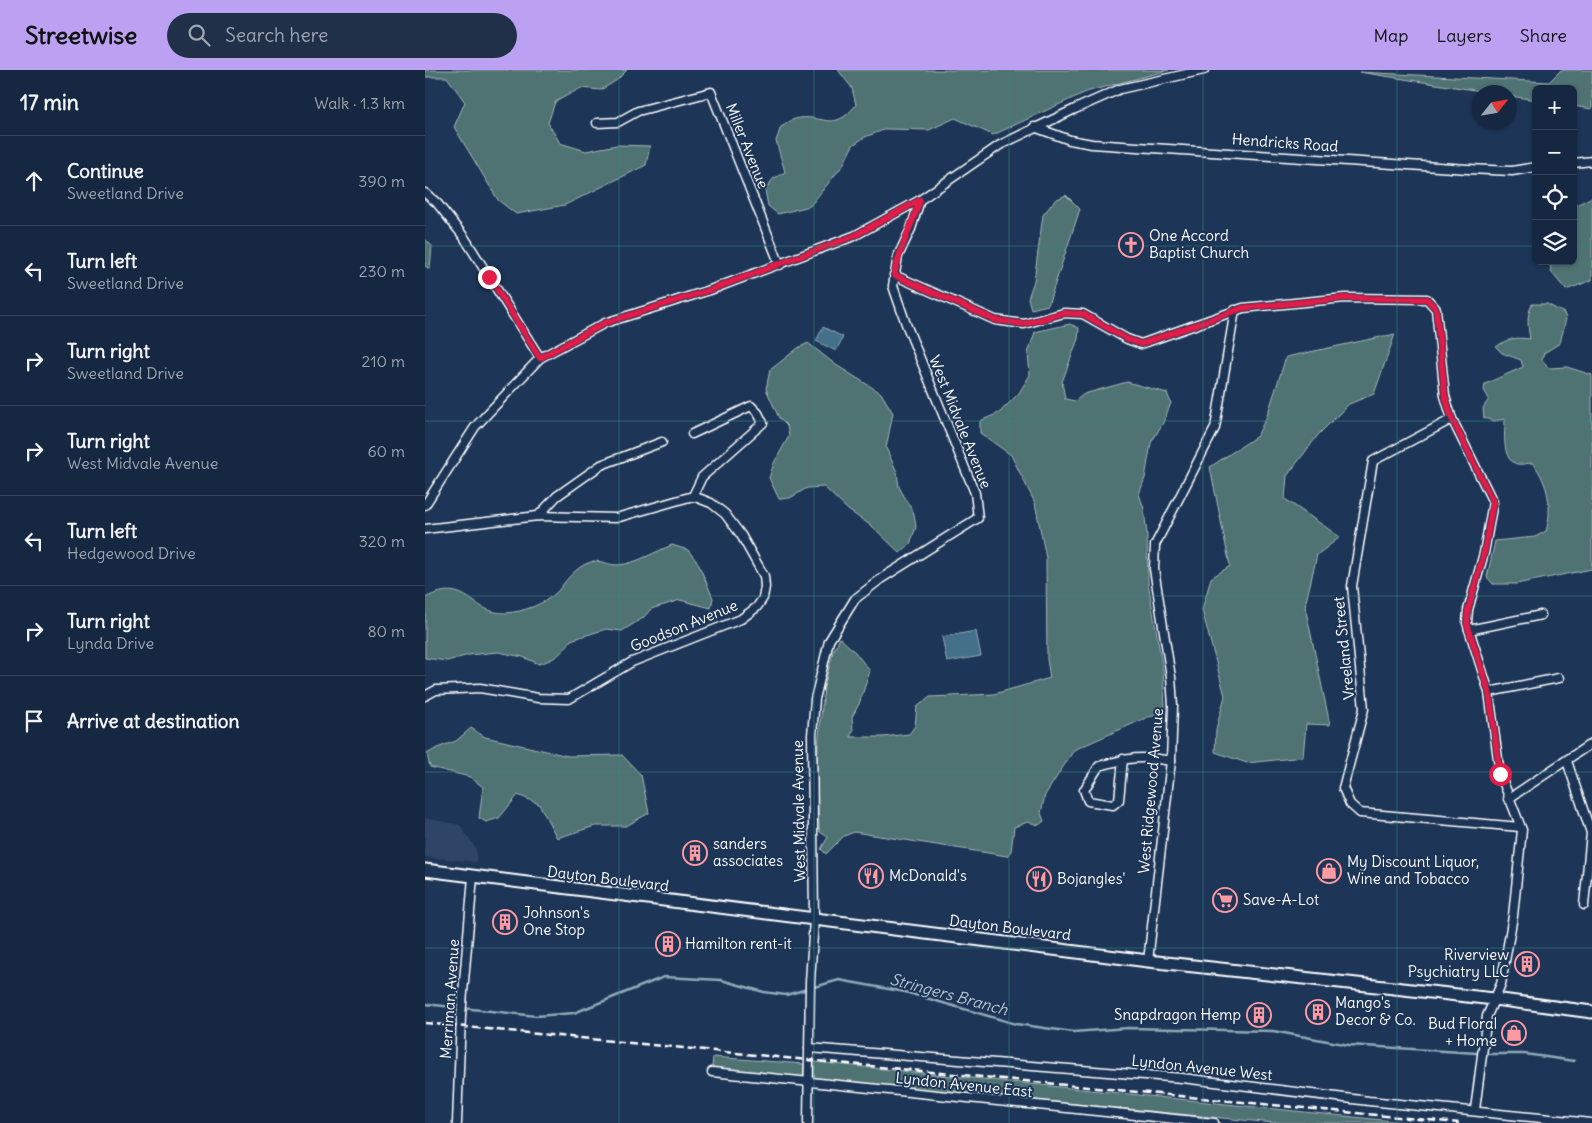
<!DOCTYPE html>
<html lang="en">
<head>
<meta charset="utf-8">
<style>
	body { margin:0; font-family:Delius,sans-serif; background:#1f3048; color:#f1f3f6 }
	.controls { position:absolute; right:15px; top:15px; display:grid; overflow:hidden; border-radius:8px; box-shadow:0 1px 4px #0004 }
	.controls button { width:45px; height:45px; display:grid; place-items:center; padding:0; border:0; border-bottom:1px solid #35445a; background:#162841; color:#f1f3f6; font:25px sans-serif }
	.compass { position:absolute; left:1047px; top:15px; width:45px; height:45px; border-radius:50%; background:#162841; box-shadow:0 1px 4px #0004; rotate:59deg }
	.stop { position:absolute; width:15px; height:15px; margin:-11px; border:4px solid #e11d48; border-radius:50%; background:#fff }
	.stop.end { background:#e11d48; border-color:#fff; box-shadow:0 1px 5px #0008 }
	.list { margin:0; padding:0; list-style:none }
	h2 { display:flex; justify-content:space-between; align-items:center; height:65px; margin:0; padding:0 20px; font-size:21px }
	h2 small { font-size:16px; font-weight:400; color:#9ea6b1 }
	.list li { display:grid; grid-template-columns:32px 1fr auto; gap:15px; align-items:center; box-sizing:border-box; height:90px; padding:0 20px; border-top:1px solid #35445a }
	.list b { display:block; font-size:19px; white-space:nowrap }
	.list p { margin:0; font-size:16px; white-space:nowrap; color:#9ea6b1 }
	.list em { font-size:16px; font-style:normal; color:#9ea6b1 }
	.icon { flex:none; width:28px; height:28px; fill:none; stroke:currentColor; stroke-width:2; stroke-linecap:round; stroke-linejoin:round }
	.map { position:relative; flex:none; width:1167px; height:1053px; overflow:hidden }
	header { display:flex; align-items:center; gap:30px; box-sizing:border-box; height:70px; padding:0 25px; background:#bca0f2; color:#111 }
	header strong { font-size:24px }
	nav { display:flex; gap:28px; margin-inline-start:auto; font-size:18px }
	.search { width:350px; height:45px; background:#1f3048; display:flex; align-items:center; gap:12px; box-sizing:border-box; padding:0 18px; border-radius:28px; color:#9ea6b1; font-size:19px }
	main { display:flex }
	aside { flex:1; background:#162841 }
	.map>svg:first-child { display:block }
</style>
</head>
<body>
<header>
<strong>Streetwise</strong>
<div class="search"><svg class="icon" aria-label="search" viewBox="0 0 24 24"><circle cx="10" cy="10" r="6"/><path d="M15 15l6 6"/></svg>Search here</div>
<nav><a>Map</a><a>Layers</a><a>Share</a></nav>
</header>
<main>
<aside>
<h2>17 min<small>Walk · 1.3 km</small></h2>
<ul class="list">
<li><svg class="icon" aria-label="ahead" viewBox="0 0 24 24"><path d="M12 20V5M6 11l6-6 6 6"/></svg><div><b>Continue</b><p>Sweetland Drive</p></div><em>390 m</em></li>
<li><svg class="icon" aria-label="left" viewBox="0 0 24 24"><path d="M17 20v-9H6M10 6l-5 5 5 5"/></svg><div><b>Turn left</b><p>Sweetland Drive</p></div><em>230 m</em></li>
<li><svg class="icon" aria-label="right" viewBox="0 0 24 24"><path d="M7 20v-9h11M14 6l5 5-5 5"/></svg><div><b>Turn right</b><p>Sweetland Drive</p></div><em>210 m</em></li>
<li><svg class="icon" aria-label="right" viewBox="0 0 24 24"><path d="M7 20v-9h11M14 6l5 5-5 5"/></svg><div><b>Turn right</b><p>West Midvale Avenue</p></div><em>60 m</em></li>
<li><svg class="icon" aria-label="left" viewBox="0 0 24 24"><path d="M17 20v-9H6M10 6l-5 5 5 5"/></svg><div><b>Turn left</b><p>Hedgewood Drive</p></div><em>320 m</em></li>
<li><svg class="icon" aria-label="right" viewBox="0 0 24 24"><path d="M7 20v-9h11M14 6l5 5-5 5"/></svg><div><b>Turn right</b><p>Lynda Drive</p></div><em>80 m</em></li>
<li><svg class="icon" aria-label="arrive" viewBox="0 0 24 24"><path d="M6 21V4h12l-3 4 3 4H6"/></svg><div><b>Arrive at destination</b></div></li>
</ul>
</aside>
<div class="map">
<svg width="1167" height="1053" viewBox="0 0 1167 1053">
	<rect width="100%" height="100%" fill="#1d3557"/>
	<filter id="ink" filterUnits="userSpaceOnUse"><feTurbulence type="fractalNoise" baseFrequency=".02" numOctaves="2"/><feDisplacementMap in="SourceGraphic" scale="10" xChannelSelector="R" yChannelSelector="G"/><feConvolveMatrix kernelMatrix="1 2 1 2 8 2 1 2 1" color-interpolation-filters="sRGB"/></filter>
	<g filter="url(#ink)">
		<polygon fill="#2d4468" points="0,748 35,755 51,779 52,792 0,787"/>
		<g fill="#4f7273" stroke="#a7b8b9">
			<polygon points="0,0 202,0 192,10 176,20 156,18 130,32 123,53 135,73 161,81 192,75 225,76 221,95 140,135 91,144 73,130 29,57 40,32 22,7 0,7"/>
			<path d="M 413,0 L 744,0 L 661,22 L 568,65 L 530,48 L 504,60 L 461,59 L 440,67 L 428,75 L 418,95 L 385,136 L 353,144 L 343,136 L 340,120 L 348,109 L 360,102 L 351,71 L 356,57 C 360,55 365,50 370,49 C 397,42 407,65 431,35 L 427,18 Z"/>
			<polygon points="1136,0 1167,0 1167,39 1148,36 1148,19 1111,19 1111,30 1085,26 1084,22 1062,22 934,2 1124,12"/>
			<polygon points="641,125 655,139 623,235 606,239 603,228 609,211 618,145 630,130"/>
			<polygon points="1167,127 1167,210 1141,220 1126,202 1125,191 1148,191 1148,137"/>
			<polygon points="0,169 7,176 5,199 0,196"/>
			<path d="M 1107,234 L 1122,234 L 1139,243 L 1141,249 L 1135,273 L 1119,283 L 1117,289 L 1123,298 L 1142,297 L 1167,305 L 1167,499 L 1091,514 L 1068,514 L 1062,507 L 1070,471 L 1110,467 L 1121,461 C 1128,438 1123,413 1108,393 C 1103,393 1096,395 1092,394 C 1076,390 1080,361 1080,349 L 1069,351 L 1059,348 L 1058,338 L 1064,329 L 1059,320 L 1060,314 L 1098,297 L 1096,290 L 1077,283 L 1071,277 C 1083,268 1091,267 1105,269 C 1103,256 1101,247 1107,234 Z"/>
			<polygon points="645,254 654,258 653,269 637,312 640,329 650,331 659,324 702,312 742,323 746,333 738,353 726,373 720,408 714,424 719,439 722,465 723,512 738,601 740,637 733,645 723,647 649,680 620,725 616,743 619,751 614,755 603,752 589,757 586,781 582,786 429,762 419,766 401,784 396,779 403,767 395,762 394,757 391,696 399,617 408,582 415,568 430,582 445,601 434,634 427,647 428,661 425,667 458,667 484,664 490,656 492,637 505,627 569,624 625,608 622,589 621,488 610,433 586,385 555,363 555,351 574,343 594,323 605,305 603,283 610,262"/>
			<polygon points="970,264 949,324 924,334 893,365 862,406 860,429 915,467 892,485 880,536 905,655 881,654 878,687 822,693 790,682 791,659 800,626 777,540 786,508 805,496 785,397 832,366 842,346 861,287"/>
			<polygon points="383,273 411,295 456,323 468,343 461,378 472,402 474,417 489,444 491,457 485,474 475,483 448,457 423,440 399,417 382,418 365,428 354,429 344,408 349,393 364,366 362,356 354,348 341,319 345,300 373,278"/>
			<path d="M 247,475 L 263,480 L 273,493 L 288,528 L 286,538 L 255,530 L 226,539 L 218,548 L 197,561 L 181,559 L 146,570 C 137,584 130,589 114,594 L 98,587 L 73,582 L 44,585 L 22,591 L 0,588 L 0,528 C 43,506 45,544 81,543 C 98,542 120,534 133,521 C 140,512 146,503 157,496 C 174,486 178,495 193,495 C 211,494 231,481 247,475 Z"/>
			<polygon points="46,658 60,667 143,686 197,685 216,705 224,743 201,756 170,756 132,768 114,734 93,725 74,748 61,752 54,748 58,717 45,707 5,697 2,684 12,678 31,671"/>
			<polygon points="288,987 379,994 378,1008 287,997"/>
			<polygon points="390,992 987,1053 849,1053 389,1009"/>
		</g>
		<g fill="#447089" stroke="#8fa9b8">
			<polygon points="398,257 418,267 411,281 391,271"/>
			<polygon points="551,561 556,586 522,592 517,567"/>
		</g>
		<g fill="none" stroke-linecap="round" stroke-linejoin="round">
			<g stroke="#8fa9b8" stroke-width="2.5">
				<polyline points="0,934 111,946 149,943 239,907 296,910 339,922 361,925 414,910 480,922 591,954 648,962 703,958 848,961 924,975 1051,983"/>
				<polyline points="1062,984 1100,984 1149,991"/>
			</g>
			<defs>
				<g id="minor">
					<polyline points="172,53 193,52 213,41 286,22 355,195"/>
					<polyline points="609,57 645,70 667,74 1043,99 1087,101 1111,97"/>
					<polyline points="1148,93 1167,91"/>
					<polyline points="0,123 12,133 39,167 115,288"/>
					<polyline points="469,205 570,250 599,254 639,243 658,244 702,269 716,274 818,238 920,228 1002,229 1011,239 1020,326 1027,349 1068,432 1059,483 1043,540 1042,553 1064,622 1075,704 1097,760 1088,846 1076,914 1062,946 1050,1040"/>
					<polyline points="1027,349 948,391 927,516 939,639 918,718 925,734 935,743 1095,757"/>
					<polyline points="267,364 326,336 333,343 338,353 277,407 268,426"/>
					<polyline points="0,435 50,357 115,288 180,253 285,220 429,166 495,130 575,75 650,39 695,19 779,0"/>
					<polyline points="113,446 132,426 176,395 237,372"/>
					<polyline points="0,459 113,446 191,448 268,426 286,433 300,444 316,465 339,506 340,517 338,528 332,537 316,549 207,592 144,629 113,628 55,618 11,620 0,626"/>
					<polyline points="1044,560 1116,545"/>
					<polyline points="1064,622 1134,608"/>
					<path d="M 698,689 L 694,730 L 688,735 L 663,731 L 659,720 L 674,696 C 703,688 716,685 746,691"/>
					<polyline points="1142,691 1166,763 1159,835"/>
					<polyline points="1083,729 1167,673"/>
					<polyline points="723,891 746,691 748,636 746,607 729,499 730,475 790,358 810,240"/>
					<polyline points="384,978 757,1008 944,1031 1166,1053"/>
					<polyline points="287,1002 789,1053"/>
					<polyline points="32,1053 36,946 48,807"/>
					<polyline points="383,1053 385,912 389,849 387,665 390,629 404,571 430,529 457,508 553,448 550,423 481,254 468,216 473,186 486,159 495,130"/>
				</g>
				<polyline id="secondary" points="0,800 723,891 1069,929 1167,942"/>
			</defs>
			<use href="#minor" stroke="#fff" stroke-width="11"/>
			<use href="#secondary" stroke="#fff" stroke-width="15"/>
			<use href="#minor" stroke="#1d3557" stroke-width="8"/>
			<use href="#secondary" stroke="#1d3557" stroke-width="11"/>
			<polyline stroke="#fff" stroke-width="2.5" stroke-dasharray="8 4" stroke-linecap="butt" points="0,953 1034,1053"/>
		</g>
	</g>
	<g fill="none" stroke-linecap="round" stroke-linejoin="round" filter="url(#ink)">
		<path stroke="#e11d48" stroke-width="6" d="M 64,207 L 115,288 L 180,253 L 285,220 L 429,166 L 495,130 C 487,155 474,179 469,205 L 570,250 L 599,254 L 638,243 L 658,244 L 702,269 L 716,274 L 818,238 L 920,228 L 1002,229 L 1011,239 L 1020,326 L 1027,349 L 1068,432 L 1059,483 L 1043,540 L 1042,554 L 1064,622 L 1075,704"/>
	</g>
	<path fill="none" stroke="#338b84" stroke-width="1" stroke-opacity="0.55" d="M 194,0 L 194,1053M 389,0 L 389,1053M 584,0 L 584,1053M 778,0 L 778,1053M 972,0 L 972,1053M 0,176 L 1111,176M 1148,176 L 1167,176M 0,351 L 1167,351M 0,526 L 1167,526M 0,702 L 1167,702M 0,878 L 1167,878"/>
	<defs>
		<symbol id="church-ring" viewBox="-11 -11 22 22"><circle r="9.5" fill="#1d3557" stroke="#ff9aa2" stroke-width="1.5"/><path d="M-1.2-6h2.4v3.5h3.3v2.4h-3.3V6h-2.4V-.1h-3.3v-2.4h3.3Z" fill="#ff9aa2"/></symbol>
		<symbol id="building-ring" viewBox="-11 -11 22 22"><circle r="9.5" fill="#1d3557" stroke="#ff9aa2" stroke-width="1.5"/><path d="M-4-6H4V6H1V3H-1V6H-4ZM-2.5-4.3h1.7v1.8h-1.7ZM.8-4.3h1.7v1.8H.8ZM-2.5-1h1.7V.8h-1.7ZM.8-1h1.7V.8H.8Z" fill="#ff9aa2"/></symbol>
		<symbol id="shop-ring" viewBox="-11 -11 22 22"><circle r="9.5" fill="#1d3557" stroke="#ff9aa2" stroke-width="1.5"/><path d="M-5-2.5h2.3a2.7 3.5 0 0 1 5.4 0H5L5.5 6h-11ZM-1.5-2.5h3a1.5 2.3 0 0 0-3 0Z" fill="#ff9aa2"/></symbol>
		<symbol id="restaurant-ring" viewBox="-11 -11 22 22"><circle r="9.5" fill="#1d3557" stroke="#ff9aa2" stroke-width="1.5"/><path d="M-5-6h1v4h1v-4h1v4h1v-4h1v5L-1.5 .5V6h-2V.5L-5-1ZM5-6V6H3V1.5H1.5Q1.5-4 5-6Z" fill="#ff9aa2"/></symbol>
		<symbol id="supermarket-ring" viewBox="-11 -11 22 22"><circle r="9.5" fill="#1d3557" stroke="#ff9aa2" stroke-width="1.5"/><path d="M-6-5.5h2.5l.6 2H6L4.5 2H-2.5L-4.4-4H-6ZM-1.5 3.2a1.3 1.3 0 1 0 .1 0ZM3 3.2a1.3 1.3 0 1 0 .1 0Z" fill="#ff9aa2"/></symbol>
	</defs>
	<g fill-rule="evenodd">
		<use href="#church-ring" x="692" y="161" width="28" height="28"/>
		<use href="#building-ring" x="256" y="769" width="28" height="28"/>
		<use href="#shop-ring" x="890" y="787" width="28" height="28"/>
		<use href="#restaurant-ring" x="432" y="792" width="28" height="28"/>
		<use href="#restaurant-ring" x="600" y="795" width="28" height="28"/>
		<use href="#supermarket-ring" x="786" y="816" width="28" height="28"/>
		<use href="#building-ring" x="66" y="838" width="28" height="28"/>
		<use href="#building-ring" x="229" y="860" width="28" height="28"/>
		<use href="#building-ring" x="1088" y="880" width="28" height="28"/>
		<use href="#building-ring" x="879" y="928" width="28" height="28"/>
		<use href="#building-ring" x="820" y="931" width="28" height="28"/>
		<use href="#shop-ring" x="1075" y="949" width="28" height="28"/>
	</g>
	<g text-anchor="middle" stroke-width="4" stroke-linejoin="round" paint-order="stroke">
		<g font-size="15" fill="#fff" stroke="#1d3557">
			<text transform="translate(860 73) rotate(4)" y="5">Hendricks Road</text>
			<text transform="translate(322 76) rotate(68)" y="5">Miller Avenue</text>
			<text transform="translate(535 352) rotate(68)" y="5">West Midvale Avenue</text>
			<text transform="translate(259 556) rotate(-22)" y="5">Goodson Avenue</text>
			<text transform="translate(919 578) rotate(-96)" y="5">Vreeland Street</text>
			<text transform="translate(726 721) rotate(-85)" y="5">West Ridgewood Avenue</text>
			<text transform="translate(374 741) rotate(-91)" y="5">West Midvale Avenue</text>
			<text transform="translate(183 809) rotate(7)" y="5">Dayton Boulevard</text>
			<text transform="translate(585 858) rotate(7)" y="5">Dayton Boulevard</text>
			<text transform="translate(25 929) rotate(-86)" y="5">Merriman Avenue</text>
			<text transform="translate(777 998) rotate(6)" y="5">Lyndon Avenue West</text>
			<text transform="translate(539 1015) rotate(6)" y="5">Lyndon Avenue East</text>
		</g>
		<g font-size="15" fill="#fff" stroke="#1d3557" text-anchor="start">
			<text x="724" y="171">One Accord<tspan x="724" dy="17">Baptist Church</tspan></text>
			<text x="288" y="779">sanders<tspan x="288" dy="17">associates</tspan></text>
			<text x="922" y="797">My Discount Liquor,<tspan x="922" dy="17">Wine and Tobacco</tspan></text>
			<text x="464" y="811">McDonald's</text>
			<text x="632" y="814">Bojangles'</text>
			<text x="818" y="835">Save-A-Lot</text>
			<text x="98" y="848">Johnson's<tspan x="98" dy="17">One Stop</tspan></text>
			<text x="260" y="879">Hamilton rent-it</text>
			<text x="1084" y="890" text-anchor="end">Riverview<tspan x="1084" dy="17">Psychiatry LLC</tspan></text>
			<text x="910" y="938">Mango's<tspan x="910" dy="17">Decor &amp; Co.</tspan></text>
			<text x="816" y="950" text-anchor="end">Snapdragon Hemp</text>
			<text x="1072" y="959" text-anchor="end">Bud Floral<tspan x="1072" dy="17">+ Home</tspan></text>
		</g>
		<g font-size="16" font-style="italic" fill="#b4c6d0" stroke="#1d3557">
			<text transform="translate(524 924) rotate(15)" y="6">Stringers Branch</text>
		</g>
	</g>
</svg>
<div class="controls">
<button>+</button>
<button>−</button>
<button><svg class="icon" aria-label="locate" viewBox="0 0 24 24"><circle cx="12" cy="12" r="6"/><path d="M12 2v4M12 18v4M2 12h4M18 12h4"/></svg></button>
<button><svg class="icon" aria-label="layers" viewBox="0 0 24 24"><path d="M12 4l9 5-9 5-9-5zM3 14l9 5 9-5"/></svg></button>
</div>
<svg class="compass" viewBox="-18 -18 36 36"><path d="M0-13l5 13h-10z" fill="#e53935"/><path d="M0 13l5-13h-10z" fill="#9ea6b1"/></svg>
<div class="stop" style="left:1075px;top:704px"></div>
<div class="stop end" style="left:64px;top:207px"></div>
</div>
</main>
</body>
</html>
